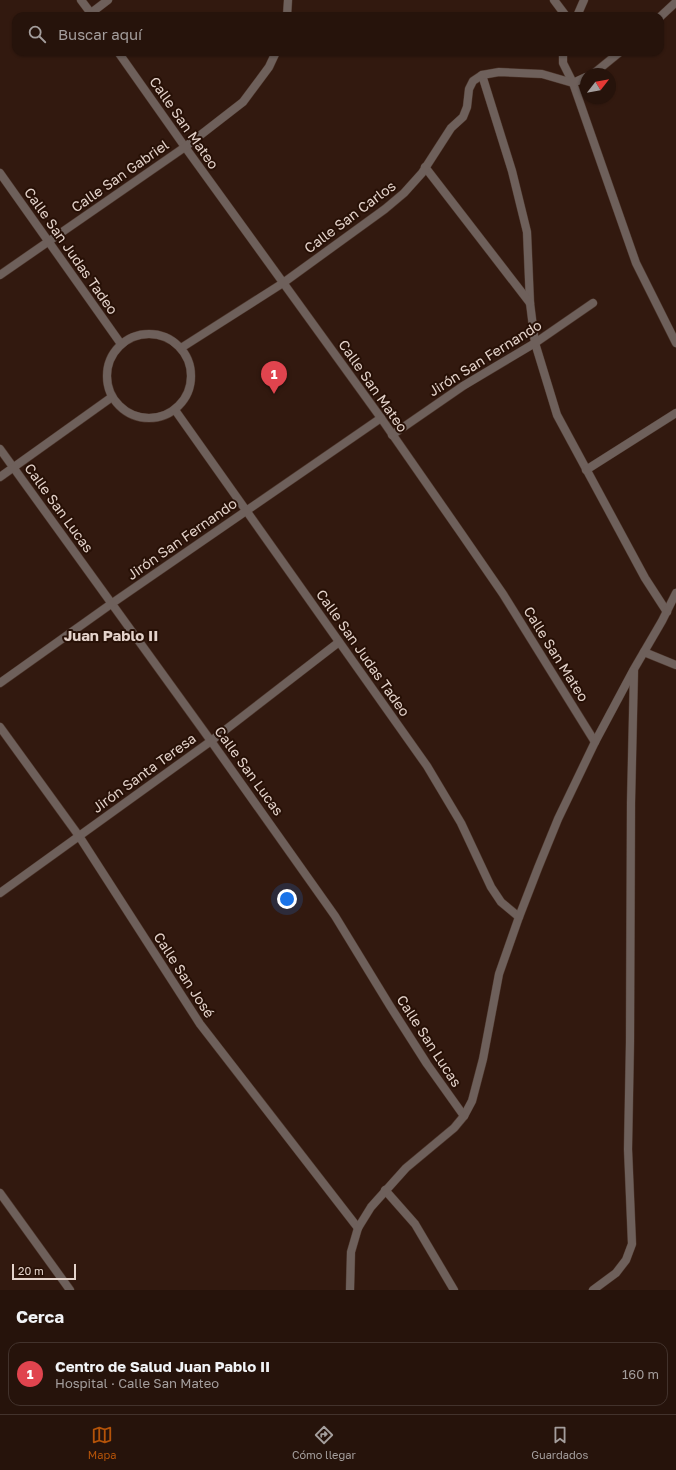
<!DOCTYPE html>
<html lang="es">
<head>
<meta charset="utf-8">
<style>
	body { margin:0; font-family:"Golos Text",sans-serif; background:#2e1c14; color:#f1f3f6 }
	.compass { position:absolute; left:580px; top:68px; width:36px; height:36px; border-radius:50%; background:#26130b; box-shadow:0 1px 3px #0004; rotate:59deg }
	.scale { position:absolute; left:12px; bottom:10px; width:64px; box-sizing:border-box; padding-left:4px; border:2px solid #e4d3cb; border-top:0; font-size:11px; line-height:14px; white-space:nowrap; color:#e4d3cb; -webkit-text-stroke:3px #271006; paint-order:stroke }
	.you { position:absolute; left:287px; top:899px; width:14px; height:14px; margin:-10px; border:3px solid #fff; border-radius:50%; background:#1a73e8; box-shadow:0 0 0 6px #1a73e833 }
	.badge { display:grid; place-items:center; width:26px; height:26px; border-radius:50%; background:#b45309; color:#fff; font-size:13px; font-weight:700 }
	.pin { position:absolute; translate:-50% -33px; filter:drop-shadow(0 1px 2px #0008) }
	.pin::after { content:''; position:absolute; top:21px; width:14px; height:12px; background:inherit; clip-path:polygon(0 0,100% 0,50% 100%) }
	.list { margin:0; padding:0; list-style:none }
	h2 { display:flex; justify-content:space-between; align-items:center; height:52px; margin:0; padding:0 16px; font-size:17px }
	h2 small { font-size:13px; font-weight:400; color:#a49e9d }
	.list li { display:grid; grid-template-columns:26px 1fr auto; gap:12px; align-items:center; box-sizing:border-box; height:64px; margin:0 8px 8px; padding:0 8px; border:1px solid #42322c; border-radius:12px }
	.list b { display:block; font-size:15px; white-space:nowrap }
	.list p { margin:0; font-size:13px; white-space:nowrap; color:#a49e9d }
	.list em { font-size:13px; font-style:normal; color:#a49e9d }
	.icon { flex:none; width:22px; height:22px; fill:none; stroke:currentColor; stroke-width:2; stroke-linecap:round; stroke-linejoin:round }
	.map { position:relative; flex:none; width:676px; height:1290px; overflow:hidden }
	.search { position:absolute; background:#26130b; box-shadow:0 1px 3px #0004; left:12px; right:12px; top:12px; height:44px; display:flex; align-items:center; gap:10px; box-sizing:border-box; padding:0 14px; border-radius:12px; color:#a49e9d; font-size:15px }
	.sheet { height:124px; background:#26130b }
	nav { display:flex; justify-content:space-around; align-items:center; box-sizing:border-box; height:56px; border-top:1px solid #42322c; background:#26130b; font-size:11px; color:#a49e9d }
	nav a { display:grid; justify-items:center; gap:2px }
	nav .on { color:#b45309 }
	.map>svg:first-child { display:block }
</style>
</head>
<body>
<div class="map">
<svg width="676" height="1290" viewBox="0 0 676 1290">
	<rect width="100%" height="100%" fill="#32190f"/>
	<g fill="none" stroke-linecap="round" stroke-linejoin="round">
		<defs>
			<g id="street">
				<polyline points="81,0 93,16"/>
				<polyline points="554,0 566,16"/>
				<polyline points="91,13 108,0"/>
				<polyline points="287,16 288,0"/>
				<polyline points="577,16 584,0"/>
				<polyline points="660,17 676,2"/>
				<polyline points="118,52 185,147 381,418 461,533 503,594 595,742"/>
				<polyline points="563,52 563,63 573,83 636,263 676,343"/>
				<polyline points="593,74 620,52"/>
				<polyline points="482,75 512,171 527,232 530,303 535,343 557,415 645,578 667,612"/>
				<polyline points="425,167 530,303"/>
				<polyline points="0,173 121,344"/>
				<polyline points="0,275 185,147 243,102 269,67 276,52"/>
				<circle cx="149" cy="376" r="42"/>
				<polyline points="181,348 283,283 385,209 404,193 422,173 451,128 463,117 467,107 469,89 473,81 482,75 499,72 542,74 573,83 586,77"/>
				<polyline points="175,410 427,766 461,823 491,887 501,902 519,917"/>
				<polyline points="392,435 463,386 535,343 593,303"/>
				<polyline points="0,449 211,741 335,916 390,1006 427,1064 464,1116"/>
				<polyline points="586,470 676,413"/>
				<polyline points="0,477 112,397"/>
				<polyline points="644,652 676,665"/>
				<polyline points="0,683 111,604 381,418"/>
				<polyline points="0,727 79,836 200,1024 358,1228"/>
				<polyline points="0,893 211,741 339,642"/>
				<polyline points="385,1190 415,1224 454,1290"/>
				<polyline points="0,1193 70,1290"/>
				<polyline points="350,1290 351,1252 358,1228 371,1207 406,1168 454,1128 464,1116 472,1101 483,1059 499,974 519,917 538,868 558,819 595,742 634,669 662,621 676,593"/>
				<polyline points="593,1290 616,1273 626,1260 632,1244 628,1149 630,1042 631,803 634,671"/>
			</g>
		</defs>
		<use href="#street" stroke="#4e372d" stroke-width="9"/>
		<use href="#street" stroke="#6e605b" stroke-width="8"/>
	</g>
	<g text-anchor="middle" stroke-width="4" stroke-linejoin="round" paint-order="stroke">
		<g font-size="14" fill="#e4d3cb" stroke="#271006">
			<text transform="translate(184 123) rotate(55)" y="5">Calle San Mateo</text>
			<text transform="translate(120 176) rotate(-35)" y="5">Calle San Gabriel</text>
			<text transform="translate(350 217) rotate(-37)" y="5">Calle San Carlos</text>
			<text transform="translate(71 251) rotate(55)" y="5">Calle San Judas Tadeo</text>
			<text transform="translate(485 358) rotate(-32)" y="5">Jirón San Fernando</text>
			<text transform="translate(373 386) rotate(55)" y="5">Calle San Mateo</text>
			<text transform="translate(59 508) rotate(54)" y="5">Calle San Lucas</text>
			<text transform="translate(182 539) rotate(-35)" y="5">Jirón San Fernando</text>
			<text transform="translate(363 653) rotate(55)" y="5">Calle San Judas Tadeo</text>
			<text transform="translate(556 654) rotate(58)" y="5">Calle San Mateo</text>
			<text transform="translate(249 771) rotate(54)" y="5">Calle San Lucas</text>
			<text transform="translate(144 773) rotate(-36)" y="5">Jirón Santa Teresa</text>
			<text transform="translate(184 975) rotate(57)" y="5">Calle San José</text>
			<text transform="translate(429 1041) rotate(57)" y="5">Calle San Lucas</text>
		</g>
		<g font-size="15" font-weight="bold" fill="#e4d3cb" stroke="#271006">
			<text x="111" y="641">Juan Pablo II</text>
		</g>
	</g>
</svg>
<svg class="compass" viewBox="-18 -18 36 36"><path d="M0-13l5 13h-10z" fill="#e53935"/><path d="M0 13l5-13h-10z" fill="#a49e9d"/></svg>
<div class="scale">20 m</div>
<div class="you"></div>
<div class="pin badge" style="left:274px;top:394px;background:#e0444e">1</div>
<div class="search"><svg class="icon" aria-label="search" viewBox="0 0 24 24"><circle cx="10" cy="10" r="6"/><path d="M15 15l6 6"/></svg>Buscar aquí</div>
</div>
<section class="sheet">
<h2>Cerca<small></small></h2>
<ul class="list">
<li><span class="badge" style="background:#e0444e">1</span><div><b>Centro de Salud Juan Pablo II</b><p>Hospital · Calle San Mateo</p></div><em>160 m</em></li>
</ul>
</section>
<nav>
<a class="on"><svg class="icon" aria-label="map" viewBox="0 0 24 24"><path d="M3 6l6-2 6 2 6-2v14l-6 2-6-2-6 2zM9 4v14M15 6v14"/></svg>Mapa</a>
<a><svg class="icon" aria-label="directions" viewBox="0 0 24 24"><path d="M12 3l9 9-9 9-9-9zM9 14v-3h6M13 9l2 2-2 2"/></svg>Cómo llegar</a>
<a><svg class="icon" aria-label="saved" viewBox="0 0 24 24"><path d="M7 4h10v16l-5-4-5 4z"/></svg>Guardados</a>
</nav>
</body>
</html>
